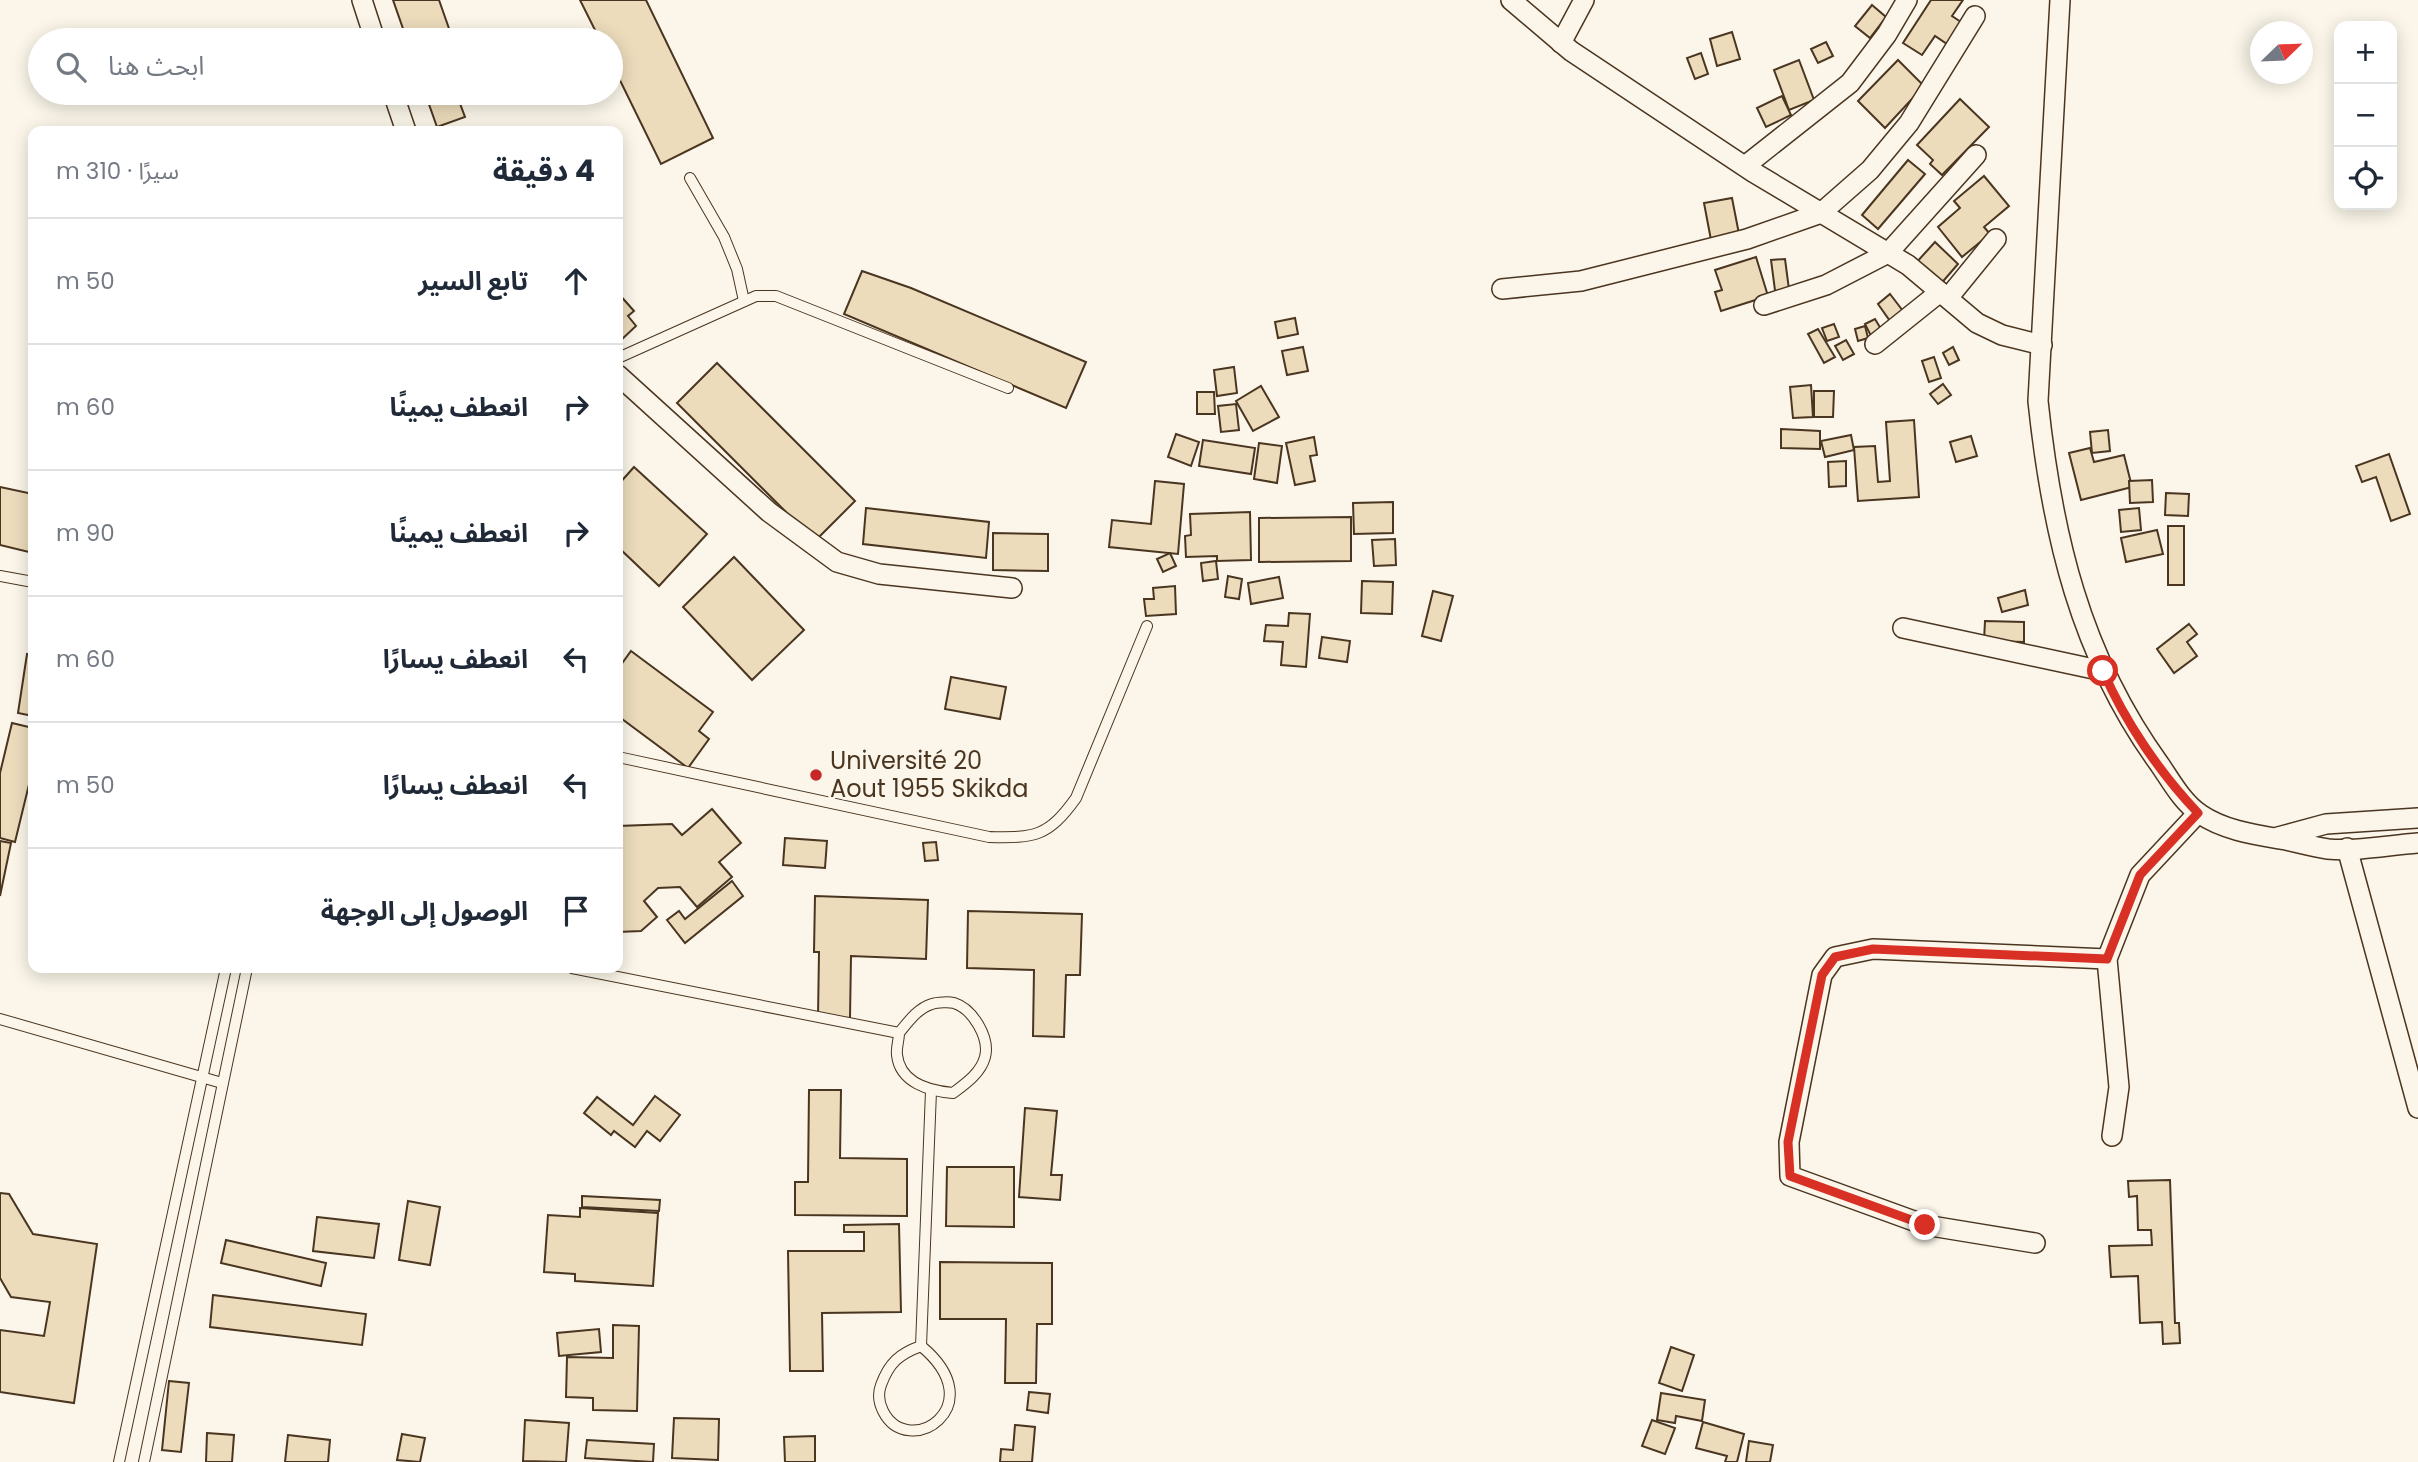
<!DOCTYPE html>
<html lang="ar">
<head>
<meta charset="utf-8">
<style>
	body { margin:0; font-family:Poppins,"Noto Sans Arabic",sans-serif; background:#f6f6f7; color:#1f2937; direction:rtl }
	.controls { position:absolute; right:21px; top:21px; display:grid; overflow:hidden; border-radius:14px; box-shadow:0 4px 18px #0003 }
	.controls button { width:63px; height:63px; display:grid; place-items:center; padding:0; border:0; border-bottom:2px solid #e0e1e3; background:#fff; color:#1f2937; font:35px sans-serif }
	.compass { position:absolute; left:2250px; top:21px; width:63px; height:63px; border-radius:50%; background:#fff; box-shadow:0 4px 18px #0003; rotate:67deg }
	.stop { position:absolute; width:21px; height:21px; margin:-16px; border:5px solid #d93025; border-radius:50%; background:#fff }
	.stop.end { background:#d93025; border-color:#fff; box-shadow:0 2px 7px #0008 }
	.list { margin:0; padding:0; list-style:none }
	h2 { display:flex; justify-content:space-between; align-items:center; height:91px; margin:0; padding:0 28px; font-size:30px }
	h2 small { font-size:23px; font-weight:400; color:#747a83 }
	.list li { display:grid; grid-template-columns:46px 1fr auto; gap:21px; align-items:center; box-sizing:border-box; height:126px; padding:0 28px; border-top:2px solid #e0e1e3 }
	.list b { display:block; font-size:26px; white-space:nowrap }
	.list em { font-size:23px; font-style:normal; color:#747a83 }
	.icon { flex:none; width:38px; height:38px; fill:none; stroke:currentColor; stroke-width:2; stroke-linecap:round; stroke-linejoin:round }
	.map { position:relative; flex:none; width:2418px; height:1462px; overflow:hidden; direction:ltr }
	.search { position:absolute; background:#fff; box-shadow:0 4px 18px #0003; left:28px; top:28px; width:595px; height:77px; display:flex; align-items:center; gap:18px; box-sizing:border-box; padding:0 24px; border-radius:38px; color:#747a83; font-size:26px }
	.panel { position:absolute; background:#fff; box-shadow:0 4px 18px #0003; left:28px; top:126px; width:595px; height:847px; border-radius:14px; direction:rtl }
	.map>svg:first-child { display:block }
</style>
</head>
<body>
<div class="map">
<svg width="2418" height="1462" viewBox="0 0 2418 1462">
	<rect width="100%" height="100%" fill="#fbf6e9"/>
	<g fill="#ecdcbc" stroke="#4a3520" stroke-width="2">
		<polygon points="393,0 439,0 453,40 407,40"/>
		<polygon points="580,0 646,0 713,138 661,164 611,62 611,40 600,40"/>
		<polygon points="1931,0 1963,0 1952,16 1964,24 1950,46 1935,36 1922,55 1903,43"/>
		<polygon points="1872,5 1886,17 1870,38 1855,26"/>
		<polygon points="1732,32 1740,59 1717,66 1710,39"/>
		<polygon points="1826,42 1833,56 1818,63 1811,49"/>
		<polygon points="1701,53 1708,74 1695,79 1687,58"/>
		<polygon points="1799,60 1814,100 1789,110 1774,70"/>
		<polygon points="1898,60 1924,86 1885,128 1858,101"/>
		<polygon points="425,93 456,93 465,117 437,127"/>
		<polygon points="1782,96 1791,115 1766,127 1757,108"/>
		<polygon points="1960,99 1989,127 1942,175 1930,164 1933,160 1917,145"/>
		<polygon points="1908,160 1925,174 1878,229 1862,215"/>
		<polygon points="1984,176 2009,206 1984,227 1990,234 1962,257 1938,227 1960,208 1954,201"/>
		<polygon points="1732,198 1739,234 1711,240 1704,203"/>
		<polygon points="1935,242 1958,264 1939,286 1915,264"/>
		<polygon points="1756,257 1768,296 1721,311 1715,292 1722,290 1715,270"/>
		<polygon points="1785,259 1790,297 1776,298 1771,260"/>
		<polygon points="862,271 911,288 1086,362 1066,408 844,314"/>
		<polygon points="618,293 634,311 628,316 636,326 618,343"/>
		<polygon points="1890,294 1903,311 1890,321 1878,304"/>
		<polygon points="1295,318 1298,334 1278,338 1275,322"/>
		<polygon points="1875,319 1884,334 1873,340 1865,324"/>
		<polygon points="1834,324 1839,337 1827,341 1822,328"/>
		<polygon points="1865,326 1868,338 1858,341 1855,329"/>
		<polygon points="1818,329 1835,357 1824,363 1808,334"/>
		<polygon points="1846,340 1854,354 1843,360 1835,346"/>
		<polygon points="1303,347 1308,371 1287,375 1282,351"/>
		<polygon points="1953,347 1959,360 1949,365 1943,353"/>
		<polygon points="1934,357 1941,378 1929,382 1922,361"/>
		<polygon points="717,363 855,501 815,541 677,403"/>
		<polygon points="1234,367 1237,393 1217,396 1214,370"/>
		<polygon points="1943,384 1951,395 1938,404 1930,394"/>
		<polygon points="1811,385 1813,417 1793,418 1790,387"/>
		<polygon points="1261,386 1279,417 1253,431 1236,401"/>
		<polygon points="1814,391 1834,391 1833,417 1814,417"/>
		<polygon points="1197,392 1214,392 1215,414 1197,414"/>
		<polygon points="1236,404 1239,430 1221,432 1218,406"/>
		<polygon points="1914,420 1919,497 1858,501 1854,447 1875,446 1878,482 1890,481 1886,422"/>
		<polygon points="1781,429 1820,431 1820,449 1781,448"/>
		<polygon points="2108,430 2110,451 2092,453 2090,432"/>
		<polygon points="1176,434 1199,442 1191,466 1168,457"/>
		<polygon points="1851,435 1854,450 1825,457 1821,441"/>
		<polygon points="1971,436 1977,456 1956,462 1950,442"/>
		<polygon points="1314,437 1317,455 1310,456 1315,481 1295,485 1286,443"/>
		<polygon points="1203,440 1255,448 1251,474 1199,466"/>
		<polygon points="1259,443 1282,446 1277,483 1254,479"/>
		<polygon points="2090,448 2094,462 2124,455 2132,487 2081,500 2069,453"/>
		<polygon points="2389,454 2410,514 2391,521 2376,477 2362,482 2356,466"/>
		<polygon points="1846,461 1846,486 1829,487 1828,462"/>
		<polygon points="634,467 707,534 659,586 618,547 618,485"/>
		<polygon points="2152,480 2153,502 2130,503 2129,481"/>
		<polygon points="1155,481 1184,484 1178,554 1109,547 1112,520 1151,524"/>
		<polygon points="0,487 33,494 33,553 0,545"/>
		<polygon points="2166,493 2189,494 2188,516 2165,515"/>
		<polygon points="1393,502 1393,533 1354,534 1353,503"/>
		<polygon points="866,508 989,522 986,558 863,544"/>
		<polygon points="2139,508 2141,530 2121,532 2119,510"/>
		<polygon points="1250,512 1251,560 1217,561 1217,556 1186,557 1185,536 1191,535 1190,514"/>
		<polygon points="1351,517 1351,561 1259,562 1259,518"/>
		<rect x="2168" y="526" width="16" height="59"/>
		<polygon points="2157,530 2163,554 2126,562 2121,538"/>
		<polygon points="993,533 1048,534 1048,571 993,570"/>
		<polygon points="1395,539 1396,565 1374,566 1372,540"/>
		<polygon points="1170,553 1176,566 1163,572 1157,559"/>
		<polygon points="734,557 804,630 752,680 683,607"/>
		<polygon points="1216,561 1218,579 1203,581 1201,563"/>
		<polygon points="1228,576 1242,579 1239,599 1225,597"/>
		<polygon points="1279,577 1283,598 1251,604 1248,583"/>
		<polygon points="1362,581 1393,582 1392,614 1361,613"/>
		<polygon points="1175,586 1176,614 1146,616 1144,599 1154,599 1153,588"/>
		<polygon points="2025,590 2028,605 2002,612 1998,598"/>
		<polygon points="1433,591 1453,596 1441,641 1422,636"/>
		<polygon points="1289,613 1310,614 1306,667 1281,665 1283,642 1264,641 1266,625 1288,626"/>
		<polygon points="1985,621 2024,622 2024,642 1984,641"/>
		<polygon points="2189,624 2197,634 2187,642 2197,656 2174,673 2157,649"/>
		<polygon points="1322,637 1350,641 1347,662 1319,658"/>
		<polygon points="631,651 713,712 699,731 709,739 688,768 618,716 618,669"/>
		<polygon points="27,654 33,655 33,716 18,713"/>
		<polygon points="951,677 1006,687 1000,719 945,709"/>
		<polygon points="12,723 33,728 33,768 15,842 0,838 0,773"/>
		<polygon points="712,809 741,843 719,862 732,877 697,907 680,887 658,888 644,901 657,917 641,931 618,932 618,826 672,824 682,835"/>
		<polygon points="785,838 827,841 825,868 783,865"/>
		<polygon points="0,841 11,843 0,896"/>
		<polygon points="936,842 938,860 925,861 923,843"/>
		<polygon points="732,881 743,896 685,943 667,920 679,911 685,919"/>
		<polygon points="815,896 928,900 926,959 851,956 850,1018 818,1017 819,952 814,952"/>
		<polygon points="968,911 1082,914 1080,975 1066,975 1064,1037 1033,1036 1034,970 967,968"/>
		<polygon points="809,1090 841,1090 840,1158 907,1159 907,1216 795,1215 795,1182 808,1182"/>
		<polygon points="655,1096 680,1115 660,1141 647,1131 635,1147 614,1131 611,1135 584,1113 597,1097 633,1125"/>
		<polygon points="1025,1108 1057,1111 1051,1175 1062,1175 1060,1200 1019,1197"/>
		<polygon points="947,1167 1014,1167 1014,1227 946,1226"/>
		<polygon points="2170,1180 2175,1323 2179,1323 2180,1343 2163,1344 2162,1322 2140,1323 2138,1276 2111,1277 2109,1246 2152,1245 2151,1230 2138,1230 2137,1196 2129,1197 2128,1181"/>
		<polygon points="0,1193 9,1194 33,1234 97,1244 74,1403 0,1392 0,1330 44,1336 50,1302 11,1297 0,1278"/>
		<polygon points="582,1196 660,1200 659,1211 582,1207"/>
		<polygon points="408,1201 440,1207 430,1265 399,1260"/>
		<polygon points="580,1208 658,1213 653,1286 575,1281 575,1274 544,1272 548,1215 580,1217"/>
		<polygon points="317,1217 379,1224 374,1258 313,1251"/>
		<polygon points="899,1224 901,1312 822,1313 823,1371 790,1371 788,1251 864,1251 864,1232 844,1232 844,1225"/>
		<polygon points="226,1240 326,1263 321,1286 221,1263"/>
		<polygon points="940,1262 1052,1263 1052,1324 1037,1324 1036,1383 1005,1383 1006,1319 940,1319"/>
		<polygon points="213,1295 366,1314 362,1345 210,1327"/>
		<polygon points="613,1325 639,1326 637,1411 593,1410 593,1398 566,1397 567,1357 613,1358"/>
		<polygon points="599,1329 601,1352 559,1356 557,1333"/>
		<polygon points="1671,1347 1694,1355 1682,1391 1659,1383"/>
		<polygon points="169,1381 189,1383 181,1452 162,1450"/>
		<polygon points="1029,1392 1050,1394 1048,1413 1027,1410"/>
		<polygon points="1661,1393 1705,1400 1702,1421 1676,1416 1675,1423 1657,1420"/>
		<polygon points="674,1418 719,1419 718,1460 672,1458"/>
		<polygon points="525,1420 569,1423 566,1462 523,1461"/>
		<polygon points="1652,1420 1675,1428 1665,1454 1642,1446"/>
		<polygon points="1703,1422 1744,1434 1737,1462 1725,1462 1727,1456 1696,1448"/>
		<polygon points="1015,1425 1035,1427 1032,1462 1000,1462 1001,1449 1013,1450"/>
		<polygon points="207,1433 234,1435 232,1462 206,1462"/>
		<polygon points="402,1434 425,1438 420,1462 397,1460"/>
		<polygon points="288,1435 330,1440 328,1462 285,1462"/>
		<polygon points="815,1436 815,1462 785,1462 784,1437"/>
		<polygon points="587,1440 654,1444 653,1462 585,1458"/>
		<polygon points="1749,1441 1773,1445 1770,1462 1746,1462"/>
	</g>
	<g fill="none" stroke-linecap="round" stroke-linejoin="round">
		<defs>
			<g id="lane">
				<polyline points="690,178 724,237 737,269 744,301"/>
				<polyline points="618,358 756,296 776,296 1008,388"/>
				<polyline points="0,576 33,582"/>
				<path d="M 618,757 L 989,837 C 1035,838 1048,837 1076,798 L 1147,626"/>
				<path d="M 572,968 L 899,1033 C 908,1022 918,1008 932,1004 C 937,1002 950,1002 954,1003 C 973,1009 990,1038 985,1057 C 981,1073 965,1084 953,1093 C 930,1091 900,1083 897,1055 C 896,1048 899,1040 899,1033"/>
				<polyline points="0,1019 222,1083"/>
				<path d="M 921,1346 C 899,1354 889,1363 881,1385 C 878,1393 879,1403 883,1411 C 908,1461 994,1406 921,1346 L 931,1091"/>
				<polyline points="119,1462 226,968"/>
				<polyline points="144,1462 247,968"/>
			</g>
			<g id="street">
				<polyline points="362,0 375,40"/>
				<polyline points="1511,0 1571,51 1753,172 1908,265 1977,323 2002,335 2042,345"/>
				<path d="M 2060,0 L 2038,401 C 2052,534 2080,655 2160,765 C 2171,781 2183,803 2200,814 C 2225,831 2257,835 2286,840 C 2300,843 2314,847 2328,849 C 2355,852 2390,845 2418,843"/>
				<polyline points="1561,43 1584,0"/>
				<polyline points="393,93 406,131"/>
				<polyline points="1745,166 1850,83 1887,34 1907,0"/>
				<polyline points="1502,289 1581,281 1747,239 1821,213 1870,170 1909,123 1975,16"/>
				<polyline points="1948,298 1996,239"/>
				<polyline points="1764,305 1826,285 1888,253 1976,155"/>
				<polyline points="1875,344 1940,292"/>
				<polyline points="618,375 769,512 837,562 879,574 1012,588"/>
				<polyline points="1903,628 2103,671"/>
				<polyline points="2278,837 2326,824 2418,818"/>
				<polyline points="2347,848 2418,1108"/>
				<polyline points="2112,1136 2119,1087 2107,959 2140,875 2198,813"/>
				<polyline points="2035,1243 1925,1225 1790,1176 1789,1142 1822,975 1835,957 1873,949 2107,959"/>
			</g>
		</defs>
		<use href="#lane" stroke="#4a3520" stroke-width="12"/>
		<use href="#street" stroke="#4a3520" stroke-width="22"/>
		<use href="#lane" stroke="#fbf6e9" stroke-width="10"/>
		<use href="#street" stroke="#fbf6e9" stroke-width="19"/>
	</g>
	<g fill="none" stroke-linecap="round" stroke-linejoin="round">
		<path stroke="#d93025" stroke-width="9" d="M 1925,1225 L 1790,1176 L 1788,1142 L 1822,975 L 1835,957 L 1873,949 L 2107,959 L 2140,875 L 2198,813 C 2160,773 2125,722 2103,671"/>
	</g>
	<circle fill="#c62828" stroke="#fbf6e9" stroke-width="2.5" cx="816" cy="775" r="7"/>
	<g text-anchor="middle" stroke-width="5" stroke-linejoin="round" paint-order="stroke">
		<g font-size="24" fill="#4a3520" stroke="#fbf6e9" text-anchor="start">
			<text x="830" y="769">Université 20<tspan x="830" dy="28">Aout 1955 Skikda</tspan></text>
		</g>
	</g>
</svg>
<div class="controls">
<button>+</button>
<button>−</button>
<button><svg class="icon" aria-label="locate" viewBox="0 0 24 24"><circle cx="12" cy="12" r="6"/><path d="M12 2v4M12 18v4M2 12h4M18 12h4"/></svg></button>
</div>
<svg class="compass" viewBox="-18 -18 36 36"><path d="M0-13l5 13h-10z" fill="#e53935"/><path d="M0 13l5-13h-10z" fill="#747a83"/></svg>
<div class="stop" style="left:2103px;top:671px"></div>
<div class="stop end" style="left:1925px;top:1225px"></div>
<div class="search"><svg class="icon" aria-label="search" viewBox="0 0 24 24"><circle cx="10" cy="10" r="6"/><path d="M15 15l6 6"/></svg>ابحث هنا</div>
<section class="panel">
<h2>4 دقيقة<small>سيرًا · 310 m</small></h2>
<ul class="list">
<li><svg class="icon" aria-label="ahead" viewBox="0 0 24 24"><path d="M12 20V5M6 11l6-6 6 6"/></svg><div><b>تابع السير</b></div><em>50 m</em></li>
<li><svg class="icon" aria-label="right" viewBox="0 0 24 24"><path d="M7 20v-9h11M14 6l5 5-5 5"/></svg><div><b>انعطف يمينًا</b></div><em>60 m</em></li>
<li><svg class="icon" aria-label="right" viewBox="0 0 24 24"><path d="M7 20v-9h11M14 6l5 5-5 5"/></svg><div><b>انعطف يمينًا</b></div><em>90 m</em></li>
<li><svg class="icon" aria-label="left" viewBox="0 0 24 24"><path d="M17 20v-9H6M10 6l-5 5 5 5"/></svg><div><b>انعطف يسارًا</b></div><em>60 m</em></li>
<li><svg class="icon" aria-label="left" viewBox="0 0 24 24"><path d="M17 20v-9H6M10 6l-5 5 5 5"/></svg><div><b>انعطف يسارًا</b></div><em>50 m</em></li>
<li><svg class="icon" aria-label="arrive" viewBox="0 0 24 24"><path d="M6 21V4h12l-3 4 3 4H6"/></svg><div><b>الوصول إلى الوجهة</b></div></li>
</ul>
</section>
</div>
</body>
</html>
